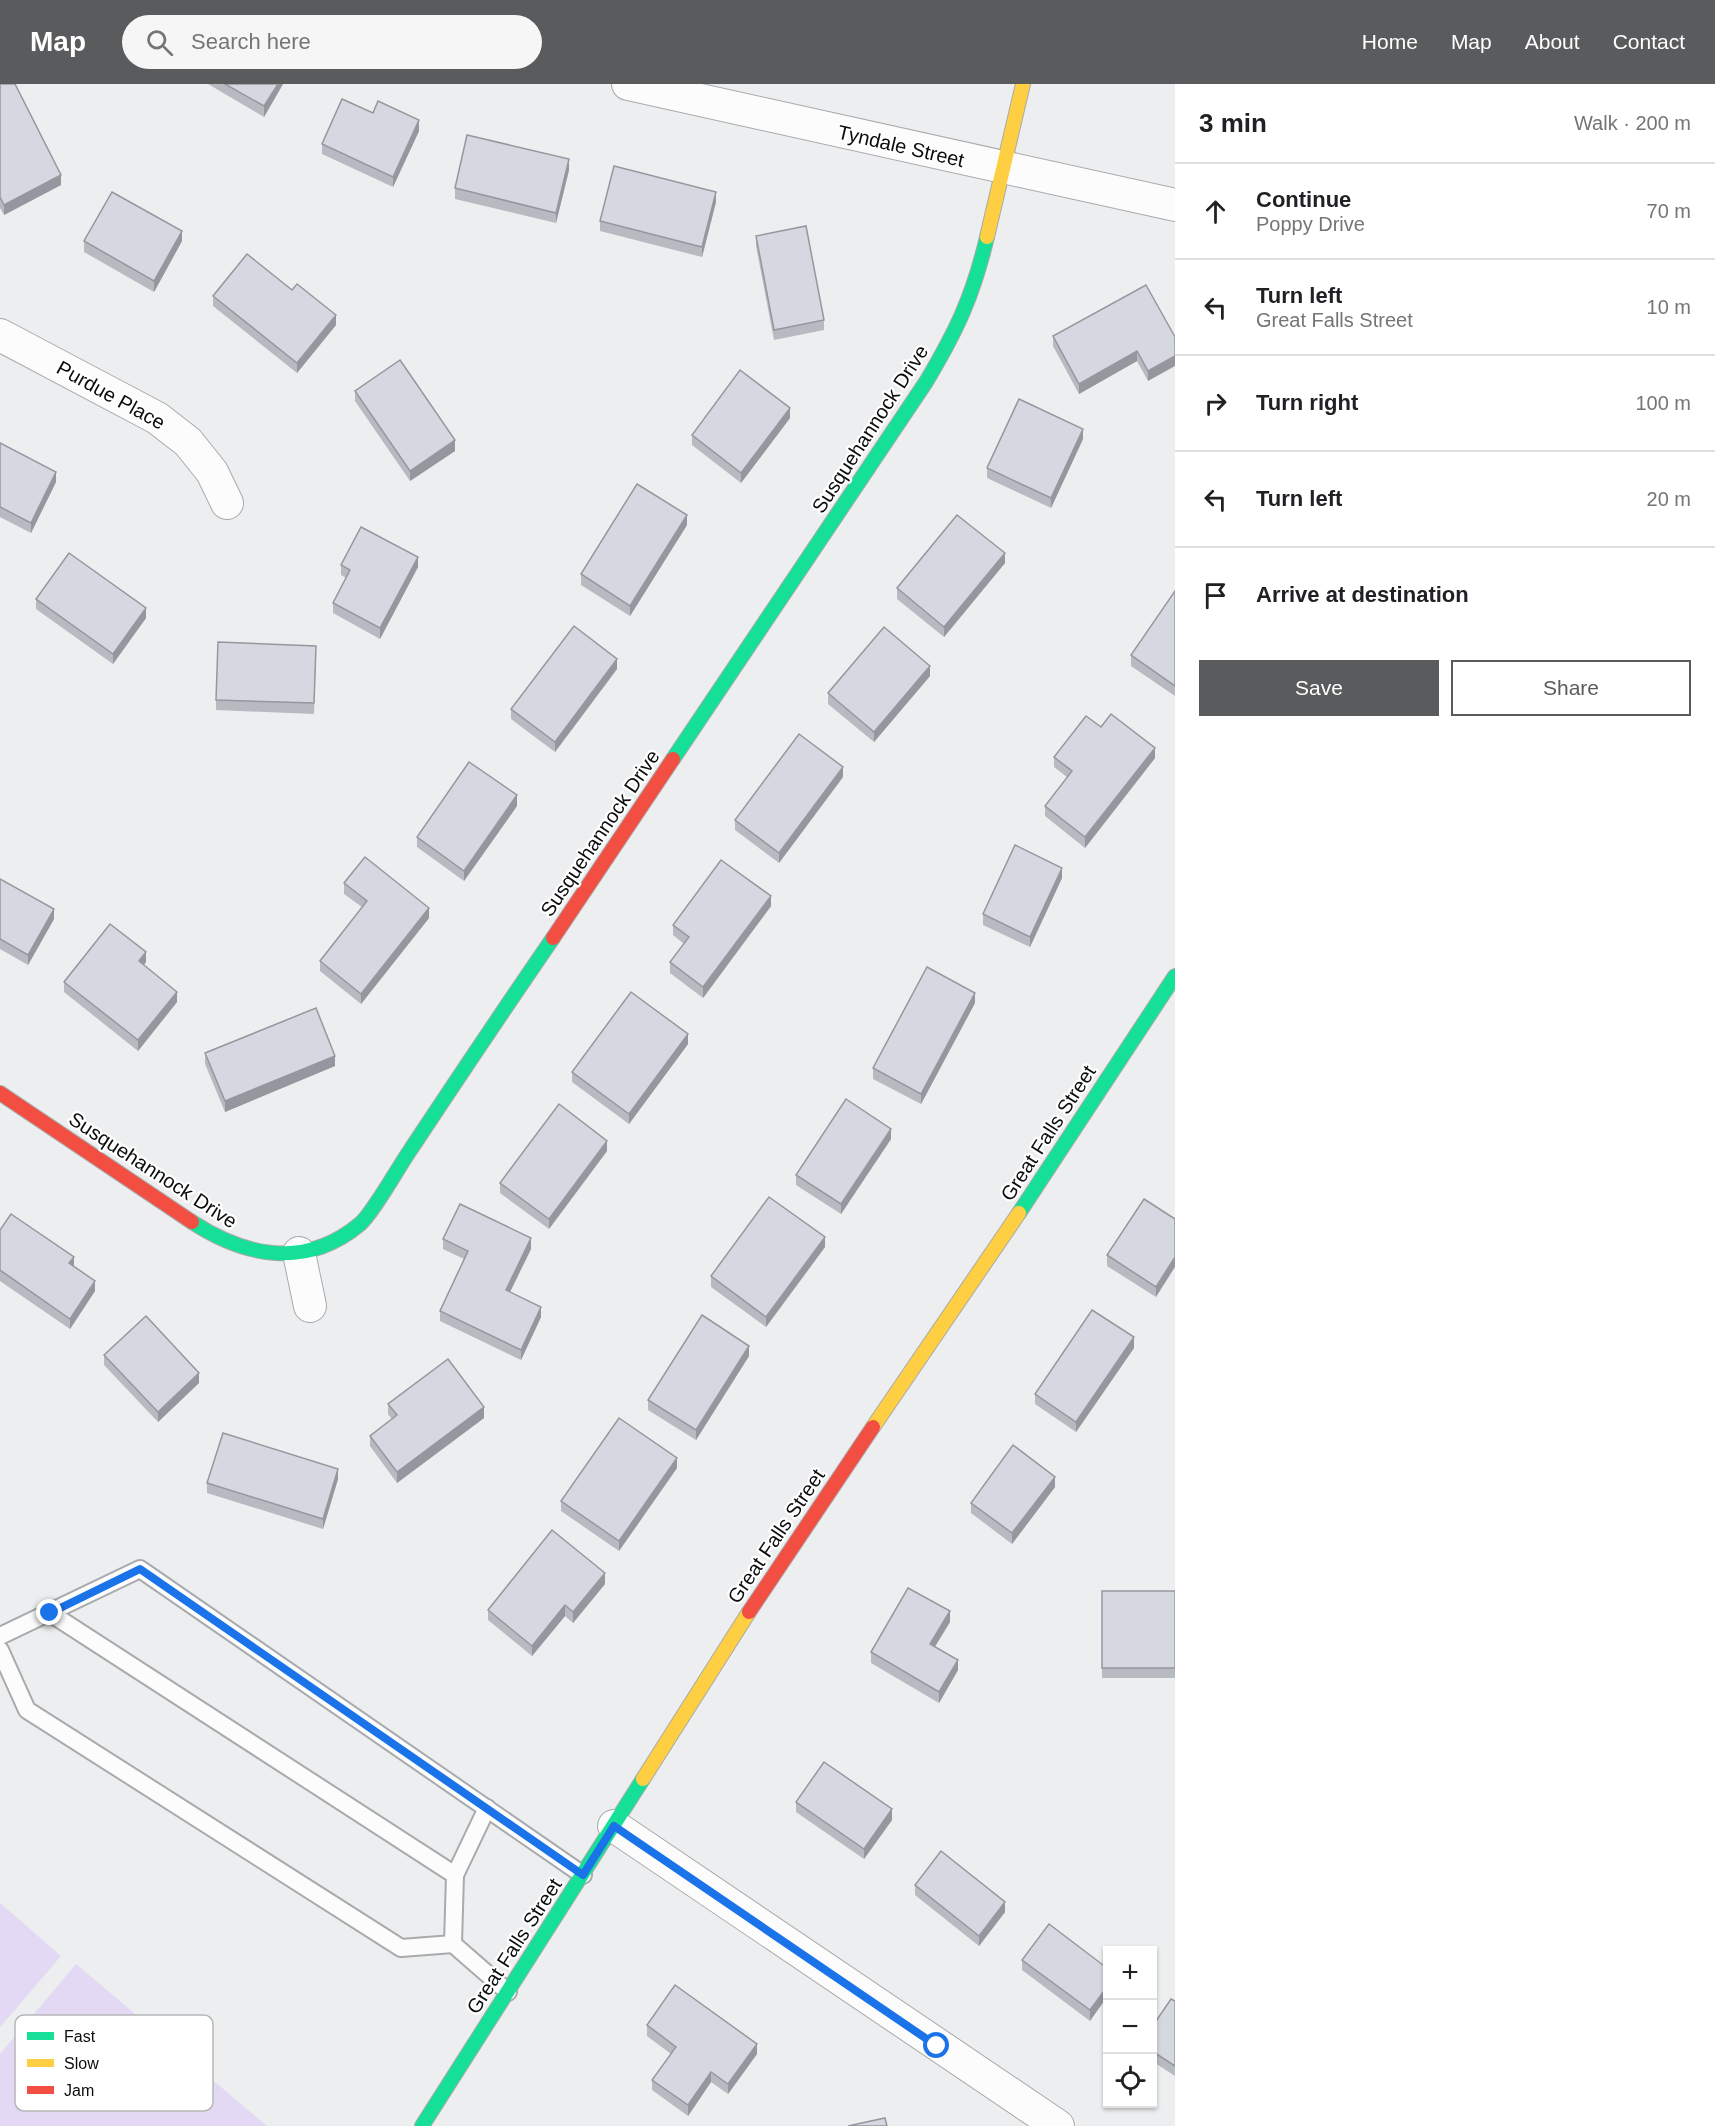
<!DOCTYPE html>
<html lang="en">
<head>
<meta charset="utf-8">
<style>
	body { margin:0; font-family:Arial,sans-serif; background:#f6f6f6; color:#202124 }
	.controls { position:absolute; right:18px; bottom:18px; display:grid; overflow:hidden; border-radius:0px; box-shadow:0 2px 4px #0004 }
	.controls button { width:54px; height:54px; display:grid; place-items:center; padding:0; border:0; border-bottom:2px solid #e0e0e0; background:#fff; color:#202124; font:30px sans-serif }
	.stop { position:absolute; width:18px; height:18px; margin:-14px; border:4px solid #1a73e8; border-radius:50%; background:#fff }
	.stop.end { background:#1a73e8; border-color:#fff; box-shadow:0 2px 6px #0008 }
	.list { margin:0; padding:0; list-style:none }
	h2 { display:flex; justify-content:space-between; align-items:center; height:78px; margin:0; padding:0 24px; font-size:26px }
	h2 small { font-size:20px; font-weight:400; color:#757577 }
	.list li { display:grid; grid-template-columns:39px 1fr auto; gap:18px; align-items:center; box-sizing:border-box; height:96px; padding:0 24px; border-top:2px solid #e0e0e0 }
	.list b { display:block; font-size:22px; white-space:nowrap }
	.list p { margin:0; font-size:20px; white-space:nowrap; color:#757577 }
	.list em { font-size:20px; font-style:normal; color:#757577 }
	.actions { display:flex; gap:12px; padding:18px 24px }
	.actions a { flex:1; padding:14px 0; border:2px solid #5a5b5d; border-radius:0px; text-align:center; font-size:21px; color:#5a5b5d }
	.actions .main { background:#5a5b5d; color:#fff }
	.icon { flex:none; width:33px; height:33px; fill:none; stroke:currentColor; stroke-width:2; stroke-linecap:round; stroke-linejoin:round }
	.map { position:relative; flex:none; width:1175px; height:2042px; overflow:hidden }
	header { display:flex; align-items:center; gap:36px; box-sizing:border-box; height:84px; padding:0 30px; background:#5a5b5d; color:#fff }
	header strong { font-size:28px }
	nav { display:flex; gap:33px; margin-inline-start:auto; font-size:21px }
	.search { width:420px; height:54px; background:#f6f6f6; display:flex; align-items:center; gap:15px; box-sizing:border-box; padding:0 21px; border-radius:33px; color:#757577; font-size:22px }
	main { display:flex }
	aside { flex:1; background:#fff }
	.map>svg:first-child { display:block }
</style>
</head>
<body>
<header>
<strong>Map</strong>
<div class="search"><svg class="icon" aria-label="search" viewBox="0 0 24 24"><circle cx="10" cy="10" r="6"/><path d="M15 15l6 6"/></svg>Search here</div>
<nav><a>Home</a><a>Map</a><a>About</a><a>Contact</a></nav>
</header>
<main>
<div class="map">
<svg width="1175" height="2042" viewBox="0 0 1175 2042">
	<rect width="100%" height="100%" fill="#eceef0"/>
	<g fill="#e4d9f4">
		<polygon points="0,1819 61,1872 0,1943"/>
		<polygon points="76,1880 267,2042 0,2042 0,1970"/>
	</g>
	<g fill="none" stroke-linecap="round" stroke-linejoin="round">
		<defs>
			<g id="lane">
				<polyline points="50,1529 455,1791 453,1860 508,1908"/>
				<polyline points="0,1552 140,1485 583,1791"/>
				<polyline points="0,1566 27,1626 401,1864 453,1860"/>
				<polyline points="455,1791 487,1724"/>
			</g>
			<g id="street">
				<polyline points="628,0 1175,121"/>
				<polyline points="0,251 157,334 188,358 212,388 227,419"/>
				<polyline points="299,1169 310,1222"/>
				<polyline points="614,1742 1058,2042"/>
			</g>
			<g id="fast">
				<path d="M 673,675 L 926,298 C 957,246 973,212 987,153"/>
				<polyline points="1019,1129 1175,892"/>
				<path d="M 192,1138 C 246,1173 306,1185 360,1140 C 373,1129 399,1082 411,1065 C 458,994 505,924 553,854"/>
				<polyline points="422,2042 643,1695"/>
			</g>
			<g id="slow">
				<polyline points="987,153 1023,0"/>
				<polyline points="873,1343 1019,1129"/>
				<polyline points="643,1695 749,1528"/>
			</g>
			<g id="jam">
				<polyline points="553,854 673,675"/>
				<polyline points="0,1009 192,1138"/>
				<polyline points="749,1528 873,1343"/>
			</g>
		</defs>
		<use href="#lane" stroke="#a8aaab" stroke-width="20"/>
		<use href="#street" stroke="#a8aaab" stroke-width="34"/>
		<use href="#fast" stroke="#a8aaab" stroke-width="16"/>
		<use href="#slow" stroke="#a8aaab" stroke-width="16"/>
		<use href="#jam" stroke="#a8aaab" stroke-width="16"/>
		<use href="#lane" stroke="#fcfcfd" stroke-width="16"/>
		<use href="#street" stroke="#fcfcfd" stroke-width="32"/>
		<use href="#fast" stroke="#16e098" stroke-width="14"/>
		<use href="#slow" stroke="#ffcf43" stroke-width="14"/>
		<use href="#jam" stroke="#f24e42" stroke-width="14"/>
	</g>
	<g fill="#b8bac2">
		<polygon points="0,0 61,101 4,131 0,124"/>
		<polygon points="208,0 283,0 264,33"/>
		<polygon points="419,47 393,103 322,70 322,60"/>
		<polygon points="569,86 556,139 455,115 455,104"/>
		<polygon points="716,118 702,173 600,147 600,137"/>
		<polygon points="756,152 824,236 824,246 774,256 756,162"/>
		<polygon points="84,157 182,157 154,208 84,168"/>
		<polygon points="213,212 336,241 297,289 213,222"/>
		<polygon points="1053,252 1175,253 1148,297 1137,277 1079,310 1053,262"/>
		<polygon points="355,307 455,367 410,397 355,317"/>
		<polygon points="790,334 741,399 692,361 692,351"/>
		<polygon points="1083,355 1051,424 987,394 987,384"/>
		<polygon points="0,359 56,398 31,449 0,433"/>
		<polygon points="687,441 630,532 581,501 581,490"/>
		<polygon points="1005,479 944,553 897,515 897,504"/>
		<polygon points="341,481 418,483 380,555 333,529 333,519 346,494 341,491"/>
		<polygon points="1175,507 1175,612 1131,582 1131,571"/>
		<polygon points="36,515 146,534 113,580 36,525"/>
		<polygon points="316,572 314,630 216,626 216,616"/>
		<polygon points="617,585 555,668 511,635 511,625"/>
		<polygon points="930,592 874,658 828,620 828,609"/>
		<polygon points="1054,673 1155,674 1085,764 1045,732 1045,722 1067,693 1054,683"/>
		<polygon points="843,693 779,779 735,746 735,736"/>
		<polygon points="517,722 464,797 417,763 417,753"/>
		<polygon points="1062,794 1030,863 983,841 983,830"/>
		<polygon points="0,795 54,835 28,881 0,865"/>
		<polygon points="344,799 429,834 361,920 320,887 320,877 362,823 344,810"/>
		<polygon points="771,822 703,914 670,889 670,878 684,860 673,851 673,841"/>
		<polygon points="146,878 144,881 177,918 138,967 64,908 64,898"/>
		<polygon points="975,919 921,1020 873,995 873,984"/>
		<polygon points="688,960 629,1040 572,998 572,988"/>
		<polygon points="205,969 335,982 225,1028 205,980"/>
		<polygon points="891,1055 841,1130 796,1101 796,1091"/>
		<polygon points="607,1067 549,1145 500,1109 500,1099"/>
		<polygon points="1175,1135 1156,1213 1107,1182 1107,1171"/>
		<polygon points="0,1146 95,1207 70,1245 0,1197"/>
		<polygon points="443,1155 531,1165 510,1208 541,1233 521,1276 440,1237 440,1227 464,1175 443,1165"/>
		<polygon points="825,1163 766,1243 711,1203 711,1192"/>
		<polygon points="1134,1264 1076,1348 1035,1320 1035,1310"/>
		<polygon points="104,1271 199,1299 158,1338 104,1281"/>
		<polygon points="749,1272 696,1356 648,1326 648,1316"/>
		<polygon points="388,1320 484,1334 397,1399 370,1362 370,1352 392,1335 388,1330"/>
		<polygon points="677,1384 619,1467 561,1427 561,1417"/>
		<polygon points="338,1395 323,1445 207,1409 207,1399"/>
		<polygon points="1055,1403 1012,1460 971,1429 971,1419"/>
		<polygon points="605,1500 573,1539 565,1532 532,1572 488,1536 488,1526"/>
		<rect x="1102" y="1507" width="73" height="87"/>
		<polygon points="950,1538 935,1563 958,1586 939,1619 871,1579 871,1568"/>
		<polygon points="796,1718 892,1736 864,1775 796,1728"/>
		<polygon points="915,1801 1005,1828 979,1862 915,1811"/>
		<polygon points="1022,1876 1107,1884 1090,1937 1022,1886"/>
		<polygon points="1175,1917 1175,1992 1152,1977 1152,1943"/>
		<polygon points="647,1941 757,1970 728,2010 711,1998 688,2032 652,2006 652,1996 671,1970 647,1952"/>
	</g>
	<g fill="#96979e">
		<polygon points="278,0 283,0 264,33 264,22"/>
		<polygon points="419,36 419,47 393,103 393,93"/>
		<polygon points="569,75 569,86 556,139 556,129"/>
		<polygon points="61,91 61,101 4,131 4,121"/>
		<polygon points="716,108 716,118 702,173 702,163"/>
		<polygon points="182,147 182,157 154,208 154,197"/>
		<polygon points="336,231 336,241 297,289 297,279"/>
		<polygon points="1137,267 1137,277 1079,310 1079,300"/>
		<polygon points="1175,272 1175,282 1148,297 1148,287"/>
		<polygon points="790,324 790,334 741,399 741,389"/>
		<polygon points="1083,345 1083,355 1051,424 1051,414"/>
		<polygon points="455,356 455,367 410,397 410,387"/>
		<polygon points="56,388 56,398 31,449 31,439"/>
		<polygon points="687,431 687,441 630,532 630,522"/>
		<polygon points="1005,469 1005,479 944,553 944,543"/>
		<polygon points="418,473 418,483 380,555 380,544"/>
		<polygon points="146,524 146,534 113,580 113,570"/>
		<polygon points="617,575 617,585 555,668 555,658"/>
		<polygon points="930,582 930,592 874,658 874,648"/>
		<polygon points="1155,664 1155,674 1085,764 1085,753"/>
		<polygon points="843,683 843,693 779,779 779,769"/>
		<polygon points="517,711 517,722 464,797 464,787"/>
		<polygon points="1062,784 1062,794 1030,863 1030,853"/>
		<polygon points="771,812 771,822 703,914 703,903"/>
		<polygon points="429,824 429,834 361,920 361,910"/>
		<polygon points="54,825 54,835 28,881 28,871"/>
		<polygon points="146,868 146,878 139,887 139,877"/>
		<polygon points="177,908 177,918 138,967 138,956"/>
		<polygon points="975,909 975,919 921,1020 921,1010"/>
		<polygon points="688,950 688,960 629,1040 629,1030"/>
		<polygon points="335,972 335,982 225,1028 225,1017"/>
		<polygon points="891,1045 891,1055 841,1130 841,1120"/>
		<polygon points="607,1057 607,1067 549,1145 549,1135"/>
		<polygon points="825,1153 825,1163 766,1243 766,1233"/>
		<polygon points="531,1154 531,1165 506,1216 506,1206"/>
		<polygon points="74,1173 74,1183 69,1179"/>
		<polygon points="1175,1173 1175,1183 1156,1213 1156,1203"/>
		<polygon points="95,1197 95,1207 70,1245 70,1235"/>
		<polygon points="541,1223 541,1233 521,1276 521,1266"/>
		<polygon points="1134,1253 1134,1264 1076,1348 1076,1338"/>
		<polygon points="749,1262 749,1272 696,1356 696,1346"/>
		<polygon points="199,1289 199,1299 158,1338 158,1328"/>
		<polygon points="484,1323 484,1334 397,1399 397,1388"/>
		<polygon points="677,1374 677,1384 619,1467 619,1457"/>
		<polygon points="338,1385 338,1395 323,1445 323,1435"/>
		<polygon points="1055,1393 1055,1403 1012,1460 1012,1449"/>
		<polygon points="605,1489 605,1500 573,1539 573,1528"/>
		<polygon points="565,1521 565,1532 532,1572 532,1562"/>
		<polygon points="950,1527 950,1538 930,1570 930,1560"/>
		<polygon points="958,1576 958,1586 939,1619 939,1608"/>
		<polygon points="892,1725 892,1736 864,1775 864,1765"/>
		<polygon points="1005,1818 1005,1828 979,1862 979,1852"/>
		<polygon points="1107,1903 1107,1913 1090,1937 1090,1926"/>
		<polygon points="757,1960 757,1970 728,2010 728,2000"/>
		<polygon points="711,1988 711,1998 688,2032 688,2021"/>
	</g>
	<g fill="#d6d8e1" stroke="#96979e" stroke-width="1.5">
		<polygon points="0,0 15,0 61,91 4,121 0,113"/>
		<polygon points="225,0 278,0 264,22"/>
		<polygon points="342,15 373,29 378,17 419,36 393,93 322,60"/>
		<polygon points="467,51 569,75 556,129 455,104"/>
		<polygon points="614,82 716,108 702,163 600,137"/>
		<polygon points="112,108 182,147 154,197 84,157"/>
		<polygon points="806,142 824,236 774,246 756,152"/>
		<polygon points="247,170 292,206 297,200 336,231 297,279 213,212"/>
		<polygon points="1146,201 1175,253 1175,272 1148,287 1137,267 1079,300 1053,252"/>
		<polygon points="400,276 455,356 410,387 355,307"/>
		<polygon points="740,286 790,324 741,389 692,351"/>
		<polygon points="1019,315 1083,345 1051,414 987,384"/>
		<polygon points="0,359 56,388 31,439 0,423"/>
		<polygon points="637,400 687,431 630,522 581,490"/>
		<polygon points="957,431 1005,469 944,543 897,504"/>
		<polygon points="361,443 418,473 380,544 333,519 350,486 341,481"/>
		<polygon points="69,469 146,524 113,570 36,515"/>
		<polygon points="1175,507 1175,602 1131,571"/>
		<polygon points="574,542 617,575 555,658 511,625"/>
		<polygon points="884,543 930,582 874,648 828,609"/>
		<polygon points="218,558 316,562 314,619 216,616"/>
		<polygon points="1111,630 1155,664 1085,753 1045,722 1072,687 1054,673 1086,632 1101,643"/>
		<polygon points="799,650 843,683 779,769 735,736"/>
		<polygon points="469,678 517,711 464,787 417,753"/>
		<polygon points="1015,761 1062,784 1030,853 983,830"/>
		<polygon points="365,773 429,824 361,910 320,877 367,817 344,799"/>
		<polygon points="721,776 771,812 703,903 670,878 689,853 673,841"/>
		<polygon points="0,795 54,825 28,871 0,855"/>
		<polygon points="110,840 146,868 139,877 177,908 138,956 64,898"/>
		<polygon points="927,883 975,909 921,1010 873,984"/>
		<polygon points="631,908 688,950 629,1030 572,988"/>
		<polygon points="316,924 335,972 225,1017 205,969"/>
		<polygon points="846,1015 891,1045 841,1120 796,1091"/>
		<polygon points="559,1020 607,1057 549,1135 500,1099"/>
		<polygon points="769,1113 825,1153 766,1233 711,1192"/>
		<polygon points="1144,1115 1175,1135 1175,1173 1156,1203 1107,1171"/>
		<polygon points="460,1120 531,1154 506,1206 541,1223 521,1266 440,1227 468,1167 443,1155"/>
		<polygon points="11,1130 74,1173 69,1179 95,1197 70,1235 0,1186 0,1146"/>
		<polygon points="1092,1226 1134,1253 1076,1338 1035,1310"/>
		<polygon points="702,1231 749,1262 696,1346 648,1316"/>
		<polygon points="146,1232 199,1289 158,1328 104,1271"/>
		<polygon points="448,1275 484,1323 397,1388 370,1352 397,1331 388,1320"/>
		<polygon points="619,1334 677,1374 619,1457 561,1417"/>
		<polygon points="223,1349 338,1385 323,1435 207,1399"/>
		<polygon points="1013,1361 1055,1393 1012,1449 971,1419"/>
		<polygon points="552,1446 605,1489 573,1528 565,1521 532,1562 488,1526"/>
		<polygon points="908,1504 950,1527 930,1560 958,1576 939,1608 871,1568"/>
		<rect x="1102" y="1507" width="73" height="77"/>
		<polygon points="824,1678 892,1725 864,1765 796,1718"/>
		<polygon points="941,1767 1005,1818 979,1852 915,1801"/>
		<polygon points="1049,1840 1107,1884 1107,1903 1090,1926 1022,1876"/>
		<polygon points="675,1901 757,1960 728,2000 711,1988 688,2021 652,1996 676,1963 647,1941"/>
		<polygon points="1171,1915 1175,1917 1175,1982 1152,1967 1152,1943"/>
		<polygon points="885,2034 887,2042 848,2042"/>
	</g>
	<g fill="none" stroke-linecap="round" stroke-linejoin="round">
		<polyline stroke="#1a73e8" stroke-width="8" points="50,1529 140,1485 583,1791 614,1742 937,1962"/>
	</g>
	<g text-anchor="middle" stroke-width="4.5" stroke-linejoin="round" paint-order="stroke">
		<g font-size="20" fill="#0b0c0e" stroke="#fff">
			<text transform="translate(901 62) rotate(13)" y="7">Tyndale Street</text>
			<text transform="translate(111 311) rotate(29)" y="7">Purdue Place</text>
			<text transform="translate(870 345) rotate(-57)" y="7">Susquehannock Drive</text>
			<text transform="translate(600 749) rotate(-56)" y="7">Susquehannock Drive</text>
			<text transform="translate(1048 1049) rotate(-57)" y="7">Great Falls Street</text>
			<text transform="translate(153 1086) rotate(33)" y="7">Susquehannock Drive</text>
			<text transform="translate(776 1452) rotate(-56)" y="7">Great Falls Street</text>
			<text transform="translate(514 1862) rotate(-57)" y="7">Great Falls Street</text>
		</g>
	</g>
	<rect x="15" y="1931" width="198" height="96" rx="9" fill="#fff" stroke="#b6b6b7" stroke-width="1.5"/>
	<rect x="27" y="1948" width="27" height="8" fill="#16e098"/>
	<rect x="27" y="1975" width="27" height="8" fill="#ffcf43"/>
	<rect x="27" y="2002" width="27" height="8" fill="#f24e42"/>
	<g font-size="16" fill="#0b0c0e">
		<text x="64" y="1958">Fast</text>
		<text x="64" y="1985">Slow</text>
		<text x="64" y="2012">Jam</text>
	</g>
</svg>
<div class="controls">
<button>+</button>
<button>−</button>
<button><svg class="icon" aria-label="locate" viewBox="0 0 24 24"><circle cx="12" cy="12" r="6"/><path d="M12 2v4M12 18v4M2 12h4M18 12h4"/></svg></button>
</div>
<div class="stop" style="left:937px;top:1962px"></div>
<div class="stop end" style="left:50px;top:1529px"></div>
</div>
<aside>
<h2>3 min<small>Walk · 200 m</small></h2>
<ul class="list">
<li><svg class="icon" aria-label="ahead" viewBox="0 0 24 24"><path d="M12 20V5M6 11l6-6 6 6"/></svg><div><b>Continue</b><p>Poppy Drive</p></div><em>70 m</em></li>
<li><svg class="icon" aria-label="left" viewBox="0 0 24 24"><path d="M17 20v-9H6M10 6l-5 5 5 5"/></svg><div><b>Turn left</b><p>Great Falls Street</p></div><em>10 m</em></li>
<li><svg class="icon" aria-label="right" viewBox="0 0 24 24"><path d="M7 20v-9h11M14 6l5 5-5 5"/></svg><div><b>Turn right</b></div><em>100 m</em></li>
<li><svg class="icon" aria-label="left" viewBox="0 0 24 24"><path d="M17 20v-9H6M10 6l-5 5 5 5"/></svg><div><b>Turn left</b></div><em>20 m</em></li>
<li><svg class="icon" aria-label="arrive" viewBox="0 0 24 24"><path d="M6 21V4h12l-3 4 3 4H6"/></svg><div><b>Arrive at destination</b></div></li>
</ul>
<div class="actions"><a class="main">Save</a><a>Share</a></div>
</aside>
</main>
</body>
</html>
